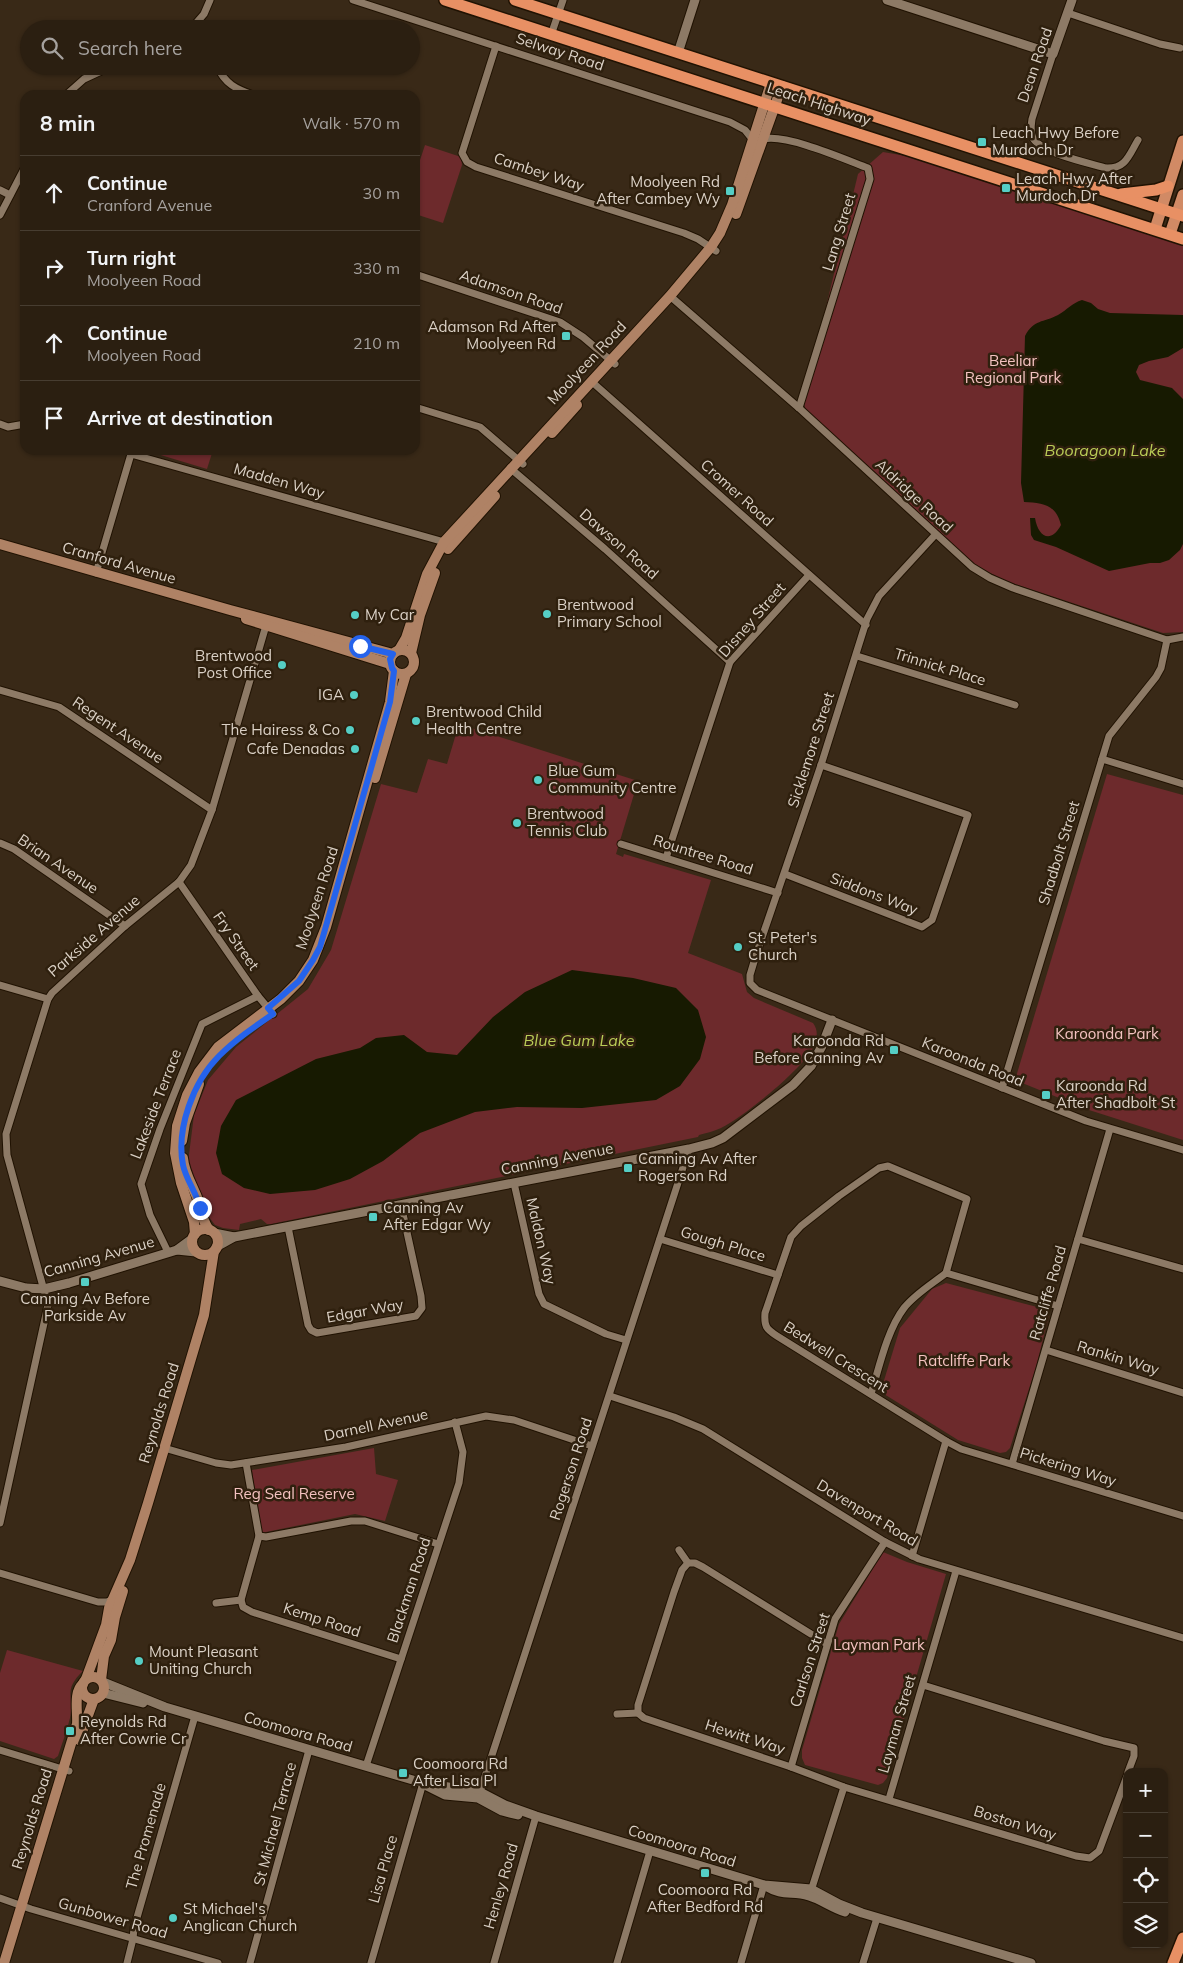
<!DOCTYPE html>
<html lang="en">
<head>
<meta charset="utf-8">
<style>
	body { margin:0; font-family:Mulish,sans-serif; background:#33271a; color:#f1f3f6 }
	.controls { position:absolute; right:15px; bottom:15px; display:grid; overflow:hidden; border-radius:10px; box-shadow:0 1px 4px #0004 }
	.controls button { width:45px; height:45px; display:grid; place-items:center; padding:0; border:0; border-bottom:1px solid #473d31; background:#2b1f11; color:#f1f3f6; font:25px sans-serif }
	.stop { position:absolute; width:15px; height:15px; margin:-11px; border:4px solid #2563eb; border-radius:50%; background:#fff }
	.stop.end { background:#2563eb; border-color:#fff; box-shadow:0 1px 5px #0008 }
	.list { margin:0; padding:0; list-style:none }
	h2 { display:flex; justify-content:space-between; align-items:center; height:65px; margin:0; padding:0 20px; font-size:21px }
	h2 small { font-size:16px; font-weight:400; color:#a6a29f }
	.list li { display:grid; grid-template-columns:32px 1fr auto; gap:15px; align-items:center; box-sizing:border-box; height:75px; padding:0 20px; border-top:1px solid #473d31 }
	.list b { display:block; font-size:19px; white-space:nowrap }
	.list p { margin:0; font-size:16px; white-space:nowrap; color:#a6a29f }
	.list em { font-size:16px; font-style:normal; color:#a6a29f }
	.icon { flex:none; width:28px; height:28px; fill:none; stroke:currentColor; stroke-width:2; stroke-linecap:round; stroke-linejoin:round }
	.map { position:relative; flex:none; width:1183px; height:1963px; overflow:hidden }
	.search { position:absolute; background:#2b1f11; box-shadow:0 1px 4px #0004; left:20px; top:20px; width:400px; height:55px; display:flex; align-items:center; gap:12px; box-sizing:border-box; padding:0 18px; border-radius:28px; color:#a6a29f; font-size:19px }
	.panel { position:absolute; background:#2b1f11; box-shadow:0 1px 4px #0004; left:20px; top:90px; width:400px; height:365px; border-radius:15px }
	.map>svg:first-child { display:block }
</style>
</head>
<body>
<div class="map">
<svg width="1183" height="1963" viewBox="0 0 1183 1963">
	<rect width="100%" height="100%" fill="#392917"/>
	<g fill="#6d2a2c">
		<polygon points="425,145 461,157 462,165 443,223 415,214 415,175"/>
		<polygon points="883,152 918,158 1183,245 1183,632 1163,633 1003,580 973,563 952,545 806,410 804,404 806,390 858,174"/>
		<polygon points="144,450 213,450 207,469"/>
		<path d="M 459,724 L 638,781 L 616,854 L 623,857 L 624,854 L 711,880 L 688,953 L 742,974 L 747,992 L 754,998 L 813,1023 C 819,1031 817,1039 813,1048 C 800,1071 745,1116 721,1128 C 715,1131 706,1133 699,1135 L 698,1137 L 271,1224 L 267,1224 L 261,1219 L 240,1224 L 239,1230 L 223,1228 L 215,1225 L 209,1217 L 187,1170 L 194,1115 L 208,1080 L 236,1047 L 308,989 L 331,950 L 381,784 L 417,793 L 428,759 L 447,764 Z"/>
		<polygon points="1107,774 1183,795 1183,1140 1089,1110 1015,1080"/>
		<polygon points="946,1283 1041,1308 1049,1315 1036,1367 1010,1448 1006,1452 1000,1453 958,1440 884,1394 882,1387 900,1328 932,1289"/>
		<polygon points="374,1448 376,1474 398,1480 385,1521 355,1514 261,1533 252,1470"/>
		<polygon points="883,1552 907,1562 946,1574 887,1778 883,1783 878,1785 805,1765 802,1758 802,1750 839,1624"/>
		<path d="M 7,1650 L 83,1671 C 62,1691 75,1696 70,1718 C 67,1731 62,1743 58,1756 L 54,1759 L 0,1741 L 0,1673 Z"/>
	</g>
	<g fill="#171a01">
		<path d="M 1082,300 L 1091,303 L 1098,309 L 1110,313 L 1183,315 L 1183,348 L 1168,357 L 1149,361 L 1139,365 L 1136,372 L 1140,380 L 1172,388 L 1183,399 L 1183,544 L 1180,550 L 1169,560 L 1160,563 L 1150,563 L 1109,571 L 1056,547 L 1034,540 L 1031,535 L 1030,518 L 1035,518 C 1038,537 1051,544 1061,525 C 1056,504 1042,503 1024,502 L 1021,483 L 1025,336 C 1034,319 1043,323 1058,315 C 1067,310 1072,303 1082,300 Z"/>
		<polygon points="572,970 633,978 676,988 698,1010 706,1037 700,1059 680,1086 656,1100 582,1108 517,1107 475,1112 420,1133 383,1161 350,1179 315,1190 270,1194 244,1188 222,1174 216,1153 221,1126 236,1100 316,1059 360,1048 376,1038 404,1035 427,1052 457,1055 493,1017 525,992"/>
	</g>
	<g fill="none" stroke-linecap="round" stroke-linejoin="round">
		<defs>
			<g id="minor">
				<polyline points="353,0 730,122 745,130 753,140"/>
				<polyline points="1068,13 1160,44 1180,48"/>
				<polyline points="191,29 204,14 210,0"/>
				<polyline points="551,35 563,0"/>
				<polyline points="496,46 462,153 467,162 476,167 684,233 698,239 716,251"/>
				<path d="M 1053,54 L 1032,119 C 1031,126 1030,132 1033,138 C 1041,153 1089,163 1106,168 C 1126,169 1129,155 1138,140"/>
				<path d="M 217,66 C 225,84 236,89 253,95"/>
				<polyline points="66,95 84,79 112,66"/>
				<path d="M 764,139 C 787,134 844,159 868,168 L 870,179 L 799,408"/>
				<polyline points="0,190 10,195"/>
				<polyline points="0,215 25,167"/>
				<polyline points="415,274 560,322 583,337 615,364"/>
				<polyline points="670,296 799,408 972,567 990,578 1013,588 1167,640 1183,637"/>
				<polyline points="591,381 866,625"/>
				<polyline points="415,407 480,427 523,464"/>
				<polyline points="0,424 8,427 25,424"/>
				<polyline points="510,468 605,549 730,662"/>
				<polyline points="935,535 879,596 867,619 821,765 756,955 750,975 750,983 757,990 1086,1121 1183,1150"/>
				<polyline points="96,573 131,454 448,543"/>
				<polyline points="857,656 1015,705"/>
				<polyline points="0,690 59,707 212,810"/>
				<polyline points="1102,759 1183,784"/>
				<polyline points="0,843 14,849 125,926"/>
				<polyline points="621,844 778,893"/>
				<polyline points="666,858 730,662 809,575"/>
				<polyline points="785,874 922,927 932,920 968,815 821,765"/>
				<polyline points="179,882 258,996 273,1014"/>
				<polyline points="0,985 48,999"/>
				<polyline points="1002,1088 1109,736 1156,677 1161,668 1167,640"/>
				<polyline points="514,1183 539,1294 544,1304 606,1334 626,1340"/>
				<polyline points="288,1227 308,1325 311,1330 317,1333 416,1316 422,1308 421,1296 401,1205"/>
				<polyline points="660,1239 778,1275"/>
				<polyline points="1078,1239 1183,1269"/>
				<polyline points="168,1252 150,1215 141,1184 160,1129 202,1024 258,996"/>
				<path d="M 946,1273 L 967,1199 L 888,1166 L 879,1168 L 839,1196 L 801,1226 L 791,1237 L 765,1313 C 764,1326 766,1329 777,1336 L 946,1441 L 961,1449 L 1183,1516"/>
				<polyline points="1046,1350 1183,1393"/>
				<path d="M 871,1394 C 879,1368 887,1330 904,1308 C 915,1294 932,1284 946,1273 L 1058,1306"/>
				<polyline points="610,1396 674,1417 703,1429 885,1542 919,1559 1183,1638"/>
				<polyline points="164,1448 216,1463 231,1465 346,1447 486,1416 514,1420 592,1446"/>
				<polyline points="246,1463 259,1536 241,1600 243,1607 252,1612 401,1659"/>
				<polyline points="1012,1464 1110,1129"/>
				<polyline points="0,1523 48,1305 7,1155 6,1134 48,999 52,993 125,926 179,882 191,865 212,810 267,622"/>
				<polyline points="259,1536 266,1537 351,1521 365,1521 438,1544"/>
				<polyline points="679,1550 688,1563"/>
				<polyline points="912,1556 946,1441"/>
				<polyline points="0,1573 98,1602 107,1602 114,1599"/>
				<polyline points="216,1603 241,1600"/>
				<polyline points="827,1644 703,1567 695,1563 688,1563 682,1570 674,1592 638,1705 638,1713 644,1718 791,1767 844,1787 1076,1856 1090,1858 1099,1851 1127,1776"/>
				<polyline points="923,1685 1104,1741 1134,1748 1134,1756 1128,1772"/>
				<polyline points="617,1714 638,1713"/>
				<polyline points="0,1750 69,1771"/>
				<polyline points="366,1766 459,1483 463,1452 455,1422"/>
				<polyline points="791,1767 835,1619 885,1542"/>
				<polyline points="479,1795 689,1149"/>
				<polyline points="889,1799 956,1571"/>
				<polyline points="810,1894 844,1787"/>
				<polyline points="0,1898 31,1909 218,1963"/>
				<polyline points="127,1963 133,1939 134,1928 195,1716"/>
				<polyline points="250,1963 309,1750"/>
				<polyline points="371,1963 423,1783"/>
				<polyline points="494,1963 536,1816"/>
				<polyline points="617,1963 650,1851"/>
				<polyline points="741,1963 764,1885"/>
				<polyline points="863,1963 877,1918"/>
			</g>
			<g id="tertiary">
				<polyline points="887,0 1053,54 1072,0"/>
				<polyline points="678,53 695,0"/>
				<polyline points="214,1233 234,1237"/>
				<polyline points="216,1247 234,1237 689,1149 712,1143 723,1138 793,1085 811,1066 822,1046 832,1020"/>
				<polyline points="177,1250 196,1252"/>
				<polyline points="0,1281 26,1288 44,1289 69,1283 177,1250 192,1239"/>
				<polyline points="103,1682 165,1707 423,1783 480,1792 505,1805 536,1816 764,1885 811,1889 839,1904 862,1913 1031,1963"/>
				<polyline points="103,1693 143,1703"/>
				<polyline points="427,1786 445,1795 478,1798 502,1811 518,1815"/>
				<path d="M 764,1885 C 784,1898 791,1890 809,1896 C 822,1900 832,1908 845,1912"/>
			</g>
			<g id="secondary">
				<polyline points="736,214 782,86"/>
				<polyline points="552,433 577,405"/>
				<polyline points="0,544 230,610 393,654"/>
				<polyline points="448,549 495,496"/>
				<polyline points="246,619 390,664"/>
				<circle cx="402" cy="662" r="12"/>
				<polyline points="399,650 406,638 427,574 444,542 670,296 711,247 720,233 732,205 771,83"/>
				<polyline points="411,653 420,615 435,573"/>
				<polyline points="375,778 406,674"/>
				<polyline points="182,1141 185,1123 199,1084"/>
				<path d="M 183,1158 C 184,1173 193,1186 198,1200 C 202,1213 201,1218 209,1230"/>
				<circle cx="205" cy="1242" r="13"/>
				<polyline points="195,1234 194,1222 181,1183 175,1153 177,1126 187,1095 199,1072 218,1047 281,999 299,981 313,960 326,927 390,702 394,671"/>
				<circle cx="93" cy="1688" r="11"/>
				<polyline points="86,1679 106,1625 109,1608 130,1560 148,1503 204,1315 214,1251"/>
				<polyline points="101,1680 104,1656 111,1640 115,1617 123,1591"/>
				<polyline points="79,1740 94,1699"/>
				<path d="M 4,1963 L 77,1724 C 78,1712 73,1692 83,1684"/>
			</g>
			<g id="primary">
				<polyline points="1155,229 1183,141"/>
				<polyline points="1170,234 1183,195"/>
			</g>
			<g id="trunk">
				<polyline points="445,0 1183,239"/>
				<polyline points="515,0 1183,216"/>
				<polyline points="1121,194 1156,190 1168,186"/>
				<polyline points="1173,1963 1183,1938"/>
			</g>
		</defs>
		<use href="#minor" stroke="#201202" stroke-width="9"/>
		<use href="#tertiary" stroke="#201202" stroke-width="11"/>
		<use href="#secondary" stroke="#201202" stroke-width="12"/>
		<use href="#primary" stroke="#201202" stroke-width="14"/>
		<use href="#trunk" stroke="#201202" stroke-width="14"/>
		<use href="#minor" stroke="#8d7a66" stroke-width="7"/>
		<use href="#tertiary" stroke="#8d7a66" stroke-width="9"/>
		<use href="#secondary" stroke="#af8265" stroke-width="10"/>
		<use href="#primary" stroke="#d18a65" stroke-width="11"/>
		<use href="#trunk" stroke="#e89064" stroke-width="11"/>
	</g>
	<g fill="none" stroke-linecap="round" stroke-linejoin="round">
		<path stroke="#2563eb" stroke-width="6" d="M 200,1208 C 197,1193 186,1180 183,1165 C 176,1129 193,1082 219,1056 C 235,1040 254,1027 273,1014 L 268,1008 L 299,981 L 313,960 L 320,947 L 390,702 L 394,671 L 392,668 L 390,659 L 393,654 L 360,646"/>
	</g>
	<g fill="#55cec5" stroke="#2f200e" stroke-width="2">
		<rect x="977" y="137" width="10" height="10" rx="2.5"/>
		<rect x="1001" y="183" width="10" height="10" rx="2.5"/>
		<rect x="725" y="186" width="10" height="10" rx="2.5"/>
		<rect x="561" y="331" width="10" height="10" rx="2.5"/>
		<circle cx="547" cy="614" r="5"/>
		<circle cx="355" cy="615" r="5"/>
		<circle cx="282" cy="665" r="5"/>
		<circle cx="354" cy="695" r="5"/>
		<circle cx="416" cy="721" r="5"/>
		<circle cx="350" cy="730" r="5"/>
		<circle cx="355" cy="749" r="5"/>
		<circle cx="538" cy="780" r="5"/>
		<circle cx="517" cy="823" r="5"/>
		<circle cx="738" cy="947" r="5"/>
		<rect x="889" y="1045" width="10" height="10" rx="2.5"/>
		<rect x="1041" y="1090" width="10" height="10" rx="2.5"/>
		<rect x="623" y="1163" width="10" height="10" rx="2.5"/>
		<rect x="368" y="1212" width="10" height="10" rx="2.5"/>
		<rect x="80" y="1277" width="10" height="10" rx="2.5"/>
		<circle cx="139" cy="1661" r="5"/>
		<rect x="65" y="1726" width="10" height="10" rx="2.5"/>
		<rect x="398" y="1768" width="10" height="10" rx="2.5"/>
		<rect x="700" y="1868" width="10" height="10" rx="2.5"/>
		<circle cx="173" cy="1918" r="5"/>
	</g>
	<g text-anchor="middle" stroke-width="5" stroke-linejoin="round" paint-order="stroke">
		<g font-size="15" fill="#dbd1c6" stroke="#2f200e">
			<text transform="translate(560 52) rotate(18)" y="5">Selway Road</text>
			<text transform="translate(1035 65) rotate(-71)" y="5">Dean Road</text>
			<text transform="translate(819 104) rotate(18)" y="5">Leach Highway</text>
			<text transform="translate(539 172) rotate(18)" y="5">Cambey Way</text>
			<text transform="translate(839 232) rotate(-73)" y="5">Lang Street</text>
			<text transform="translate(511 292) rotate(19)" y="5">Adamson Road</text>
			<text transform="translate(587 363) rotate(-47)" y="5">Moolyeen Road</text>
			<text transform="translate(279 481) rotate(16)" y="5">Madden Way</text>
			<text transform="translate(737 493) rotate(42)" y="5">Cromer Road</text>
			<text transform="translate(914 496) rotate(43)" y="5">Aldridge Road</text>
			<text transform="translate(619 544) rotate(41)" y="5">Dawson Road</text>
			<text transform="translate(119 563) rotate(16)" y="5">Cranford Avenue</text>
			<text transform="translate(752 620) rotate(-49)" y="5">Disney Street</text>
			<text transform="translate(940 667) rotate(17)" y="5">Trinnick Place</text>
			<text transform="translate(118 730) rotate(34)" y="5">Regent Avenue</text>
			<text transform="translate(811 750) rotate(-72)" y="5">Sicklemore Street</text>
			<text transform="translate(1059 853) rotate(-73)" y="5">Shadbolt Street</text>
			<text transform="translate(703 855) rotate(17)" y="5">Rountree Road</text>
			<text transform="translate(58 864) rotate(34)" y="5">Brian Avenue</text>
			<text transform="translate(874 894) rotate(21)" y="5">Siddons Way</text>
			<text transform="translate(317 898) rotate(-72)" y="5">Moolyeen Road</text>
			<text transform="translate(94 936) rotate(-41)" y="5">Parkside Avenue</text>
			<text transform="translate(236 941) rotate(55)" y="5">Fry Street</text>
			<text transform="translate(973 1062) rotate(22)" y="5">Karoonda Road</text>
			<text transform="translate(156 1104) rotate(-69)" y="5">Lakeside Terrace</text>
			<text transform="translate(557 1159) rotate(-11)" y="5">Canning Avenue</text>
			<text transform="translate(541 1241) rotate(77)" y="5">Maldon Way</text>
			<text transform="translate(723 1244) rotate(17)" y="5">Gough Place</text>
			<text transform="translate(99 1257) rotate(-16)" y="5">Canning Avenue</text>
			<text transform="translate(1048 1293) rotate(-74)" y="5">Ratcliffe Road</text>
			<text transform="translate(365 1311) rotate(-10)" y="5">Edgar Way</text>
			<text transform="translate(836 1357) rotate(32)" y="5">Bedwell Crescent</text>
			<text transform="translate(1118 1358) rotate(17)" y="5">Rankin Way</text>
			<text transform="translate(159 1413) rotate(-73)" y="5">Reynolds Road</text>
			<text transform="translate(376 1425) rotate(-12)" y="5">Darnell Avenue</text>
			<text transform="translate(1068 1467) rotate(17)" y="5">Pickering Way</text>
			<text transform="translate(571 1469) rotate(-72)" y="5">Rogerson Road</text>
			<text transform="translate(867 1513) rotate(31)" y="5">Davenport Road</text>
			<text transform="translate(409 1590) rotate(-72)" y="5">Blackman Road</text>
			<text transform="translate(322 1620) rotate(18)" y="5">Kemp Road</text>
			<text transform="translate(810 1660) rotate(-72)" y="5">Carlson Street</text>
			<text transform="translate(897 1724) rotate(-74)" y="5">Layman Street</text>
			<text transform="translate(298 1732) rotate(16)" y="5">Coomoora Road</text>
			<text transform="translate(745 1737) rotate(18)" y="5">Hewitt Way</text>
			<text transform="translate(32 1819) rotate(-73)" y="5">Reynolds Road</text>
			<text transform="translate(1015 1823) rotate(17)" y="5">Boston Way</text>
			<text transform="translate(275 1824) rotate(-75)" y="5">St Michael Terrace</text>
			<text transform="translate(146 1836) rotate(-74)" y="5">The Promenade</text>
			<text transform="translate(682 1846) rotate(17)" y="5">Coomoora Road</text>
			<text transform="translate(383 1869) rotate(-74)" y="5">Lisa Place</text>
			<text transform="translate(501 1886) rotate(-74)" y="5">Henley Road</text>
			<text transform="translate(113 1918) rotate(16)" y="5">Gunbower Road</text>
		</g>
		<g font-size="15" fill="#dbd1c6" stroke="#2f200e" text-anchor="start">
			<text x="992" y="138">Leach Hwy Before<tspan x="992" dy="17">Murdoch Dr</tspan></text>
			<text x="1016" y="184">Leach Hwy After<tspan x="1016" dy="17">Murdoch Dr</tspan></text>
			<text x="720" y="187" text-anchor="end">Moolyeen Rd<tspan x="720" dy="17">After Cambey Wy</tspan></text>
			<text x="556" y="332" text-anchor="end">Adamson Rd After<tspan x="556" dy="17">Moolyeen Rd</tspan></text>
			<text x="557" y="610">Brentwood<tspan x="557" dy="17">Primary School</tspan></text>
			<text x="365" y="620">My Car</text>
			<text x="272" y="661" text-anchor="end">Brentwood<tspan x="272" dy="17">Post Office</tspan></text>
			<text x="344" y="700" text-anchor="end">IGA</text>
			<text x="426" y="717">Brentwood Child<tspan x="426" dy="17">Health Centre</tspan></text>
			<text x="340" y="735" text-anchor="end">The Hairess &amp; Co</text>
			<text x="345" y="754" text-anchor="end">Cafe Denadas</text>
			<text x="548" y="776">Blue Gum<tspan x="548" dy="17">Community Centre</tspan></text>
			<text x="527" y="819">Brentwood<tspan x="527" dy="17">Tennis Club</tspan></text>
			<text x="748" y="943">St. Peter's<tspan x="748" dy="17">Church</tspan></text>
			<text x="884" y="1046" text-anchor="end">Karoonda Rd<tspan x="884" dy="17">Before Canning Av</tspan></text>
			<text x="1056" y="1091">Karoonda Rd<tspan x="1056" dy="17">After Shadbolt St</tspan></text>
			<text x="638" y="1164">Canning Av After<tspan x="638" dy="17">Rogerson Rd</tspan></text>
			<text x="383" y="1213">Canning Av<tspan x="383" dy="17">After Edgar Wy</tspan></text>
			<text x="85" y="1304" text-anchor="middle">Canning Av Before<tspan x="85" dy="17">Parkside Av</tspan></text>
			<text x="149" y="1657">Mount Pleasant<tspan x="149" dy="17">Uniting Church</tspan></text>
			<text x="80" y="1727">Reynolds Rd<tspan x="80" dy="17">After Cowrie Cr</tspan></text>
			<text x="413" y="1769">Coomoora Rd<tspan x="413" dy="17">After Lisa Pl</tspan></text>
			<text x="705" y="1895" text-anchor="middle">Coomoora Rd<tspan x="705" dy="17">After Bedford Rd</tspan></text>
			<text x="183" y="1914">St Michael's<tspan x="183" dy="17">Anglican Church</tspan></text>
		</g>
		<g font-size="15" fill="#f4c2c0" stroke="#2f200e">
			<text x="1013" y="366">Beeliar<tspan x="1013" dy="17">Regional Park</tspan></text>
			<text x="1107" y="1039">Karoonda Park</text>
			<text x="964" y="1366">Ratcliffe Park</text>
			<text x="294" y="1499">Reg Seal Reserve</text>
			<text x="879" y="1650">Layman Park</text>
		</g>
		<g font-size="16" font-style="italic" fill="#bacc57" stroke="#2f200e">
			<text x="1105" y="456">Booragoon Lake</text>
			<text x="579" y="1046">Blue Gum Lake</text>
		</g>
	</g>
</svg>
<div class="controls">
<button>+</button>
<button>−</button>
<button><svg class="icon" aria-label="locate" viewBox="0 0 24 24"><circle cx="12" cy="12" r="6"/><path d="M12 2v4M12 18v4M2 12h4M18 12h4"/></svg></button>
<button><svg class="icon" aria-label="layers" viewBox="0 0 24 24"><path d="M12 4l9 5-9 5-9-5zM3 14l9 5 9-5"/></svg></button>
</div>
<div class="stop" style="left:360px;top:646px"></div>
<div class="stop end" style="left:200px;top:1208px"></div>
<div class="search"><svg class="icon" aria-label="search" viewBox="0 0 24 24"><circle cx="10" cy="10" r="6"/><path d="M15 15l6 6"/></svg>Search here</div>
<section class="panel">
<h2>8 min<small>Walk · 570 m</small></h2>
<ul class="list">
<li><svg class="icon" aria-label="ahead" viewBox="0 0 24 24"><path d="M12 20V5M6 11l6-6 6 6"/></svg><div><b>Continue</b><p>Cranford Avenue</p></div><em>30 m</em></li>
<li><svg class="icon" aria-label="right" viewBox="0 0 24 24"><path d="M7 20v-9h11M14 6l5 5-5 5"/></svg><div><b>Turn right</b><p>Moolyeen Road</p></div><em>330 m</em></li>
<li><svg class="icon" aria-label="ahead" viewBox="0 0 24 24"><path d="M12 20V5M6 11l6-6 6 6"/></svg><div><b>Continue</b><p>Moolyeen Road</p></div><em>210 m</em></li>
<li><svg class="icon" aria-label="arrive" viewBox="0 0 24 24"><path d="M6 21V4h12l-3 4 3 4H6"/></svg><div><b>Arrive at destination</b></div></li>
</ul>
</section>
</div>
</body>
</html>
